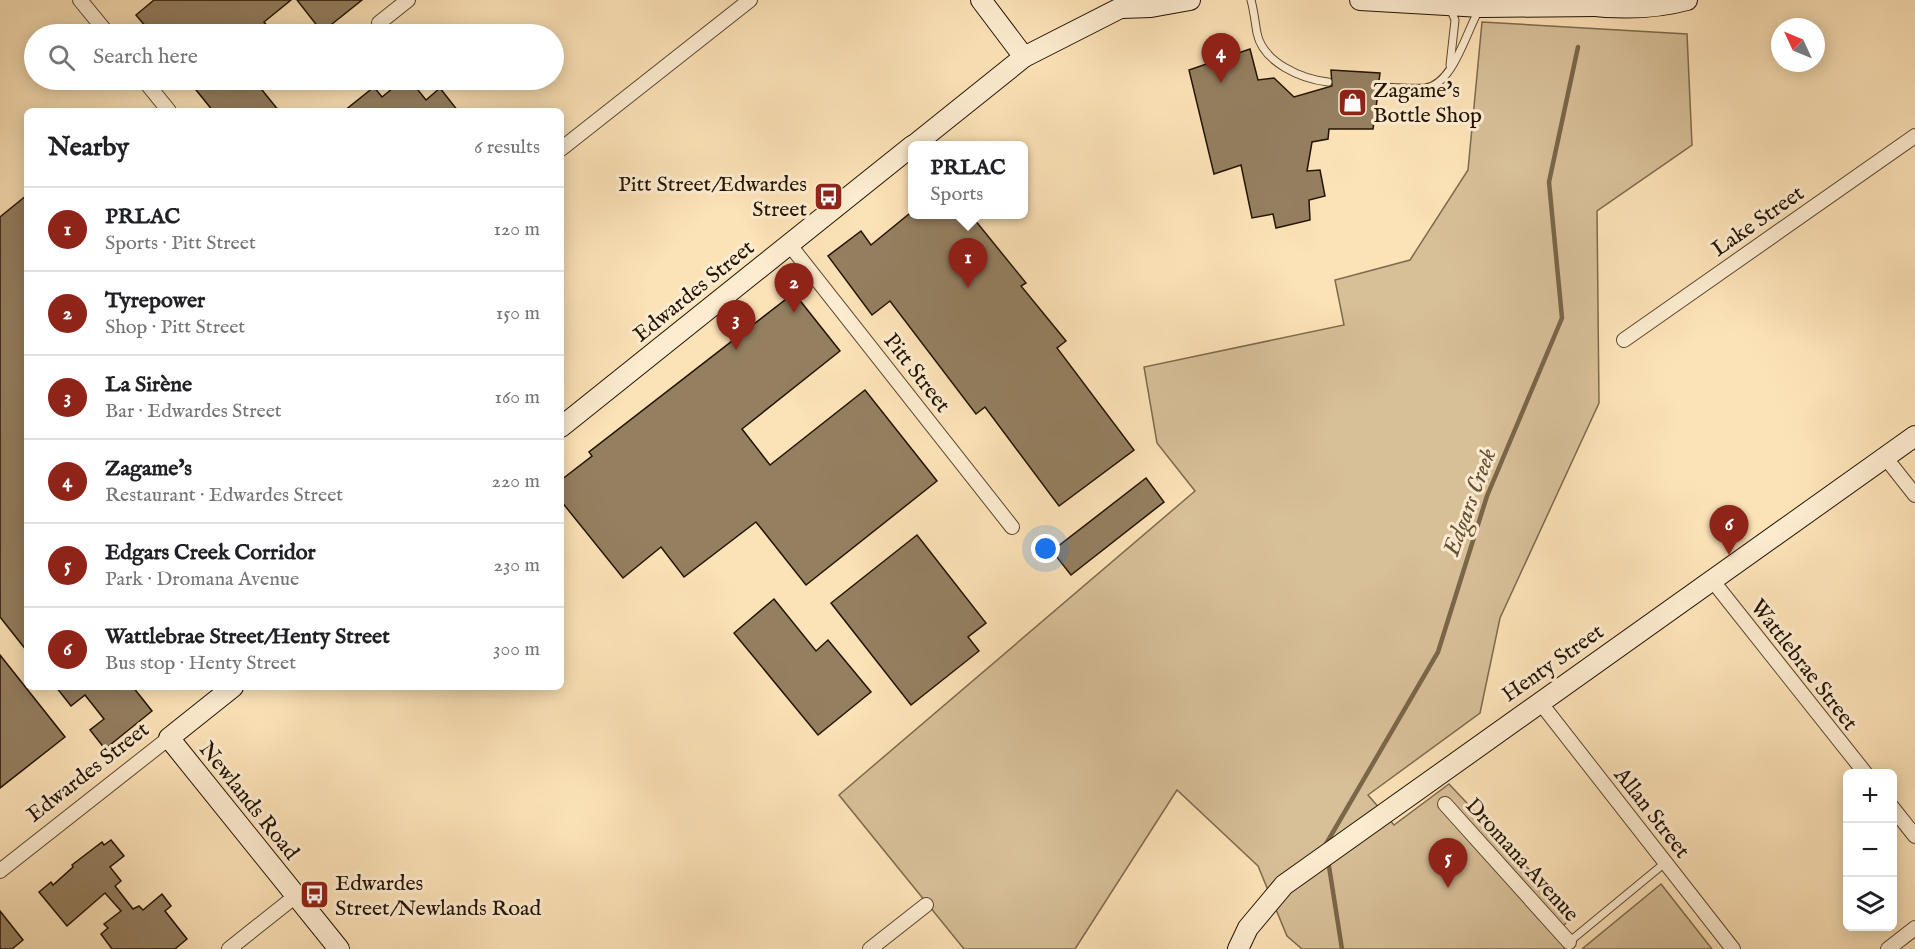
<!DOCTYPE html>
<html lang="en">
<head>
<meta charset="utf-8">
<style>
	body { margin:0; font-family:"IM FELL English",serif; background:#f6f6f6; color:#202124 }
	.controls { position:absolute; right:18px; bottom:18px; display:grid; overflow:hidden; border-radius:9px; box-shadow:0 3px 15px #0003 }
	.controls button { width:54px; height:54px; display:grid; place-items:center; padding:0; border:0; border-bottom:2px solid #e0e0e0; background:#fff; color:#202124; font:30px sans-serif }
	.compass { position:absolute; left:1771px; top:18px; width:54px; height:54px; border-radius:50%; background:#fff; box-shadow:0 3px 15px #0003; rotate:314deg }
	.you { position:absolute; left:1046px; top:549px; width:21px; height:21px; margin:-15px; border:4px solid #fff; border-radius:50%; background:#1a73e8; box-shadow:0 0 0 9px #1a73e833 }
	.badge { display:grid; place-items:center; width:39px; height:39px; border-radius:50%; background:#8f2418; color:#fff; font-size:20px; font-weight:700 }
	.pin { position:absolute; translate:-50% -50px; filter:drop-shadow(0 2px 3px #0008) }
	.pin::after { content:''; position:absolute; top:32px; width:21px; height:18px; background:inherit; clip-path:polygon(0 0,100% 0,50% 100%) }
	.popup { position:absolute; left:908px; top:141px; width:120px; height:78px; box-sizing:border-box; display:grid; place-content:center; border-radius:9px; background:#fff; filter:drop-shadow(0 2px 4px #0005); font-size:20px; white-space:nowrap; color:#757577 }
	.popup b { font-size:22px; color:#202124 }
	.popup::after { content:''; position:absolute; left:50%; top:100%; margin-left:-12px; border:12px solid transparent; border-top-color:#fff }
	.list { margin:0; padding:0; list-style:none }
	h2 { display:flex; justify-content:space-between; align-items:center; height:78px; margin:0; padding:0 24px; font-size:26px }
	h2 small { font-size:20px; font-weight:400; color:#757577 }
	.list li { display:grid; grid-template-columns:39px 1fr auto; gap:18px; align-items:center; box-sizing:border-box; height:84px; padding:0 24px; border-top:2px solid #e0e0e0 }
	.list b { display:block; font-size:22px; white-space:nowrap }
	.list p { margin:0; font-size:20px; white-space:nowrap; color:#757577 }
	.list em { font-size:20px; font-style:normal; color:#757577 }
	.icon { flex:none; width:33px; height:33px; fill:none; stroke:currentColor; stroke-width:2; stroke-linecap:round; stroke-linejoin:round }
	.map { position:relative; flex:none; width:1915px; height:949px; overflow:hidden }
	.search { position:absolute; background:#fff; box-shadow:0 3px 15px #0003; left:24px; top:24px; width:540px; height:66px; display:flex; align-items:center; gap:15px; box-sizing:border-box; padding:0 21px; border-radius:33px; color:#757577; font-size:22px }
	.panel { position:absolute; background:#fff; box-shadow:0 3px 15px #0003; left:24px; top:108px; width:540px; height:582px; border-radius:9px }
	.map>svg:first-child { display:block }
</style>
</head>
<body>
<div class="map">
<svg width="1915" height="949" viewBox="0 0 1915 949">
	<rect width="100%" height="100%" fill="#fce2b7"/>
	<filter id="stains"><feTurbulence type="fractalNoise" baseFrequency=".00333" numOctaves="4"/><feColorMatrix values="0 0 0 0 .2 0 0 0 0 .09 0 0 0 0 .02 0 0 0 .5 -.17"/></filter>
	<radialGradient id="worn" r=".72"><stop offset=".6" stop-color="#630" stop-opacity="0"/><stop offset="1" stop-color="#630" stop-opacity=".3"/></radialGradient>
	<g fill="#d7bf98" stroke="#7e6a4d" stroke-width="1.5">
		<polygon points="1482,22 1687,34 1692,145 1597,211 1599,403 1500,618 1480,713 1368,795 1394,825 1449,784 1573,916 1555,934 1567,949 1302,949 1287,936 1258,866 1177,790 1075,949 964,949 839,795 1195,491 1157,443 1144,367 1344,325 1335,280 1410,260 1468,170"/>
		<polygon points="1661,884 1712,949 1582,949"/>
	</g>
	<g fill="none" stroke-linecap="round" stroke-linejoin="round">
		<g stroke="#7a6649" stroke-width="4.5">
			<polyline points="1326,849 1326,844 1438,652 1487,496 1562,318 1549,182 1578,47"/>
			<polyline points="1328,860 1342,949"/>
		</g>
	</g>
	<g fill="#947f60" stroke="#241402" stroke-width="1.5">
		<polygon points="154,0 291,0 264,22 274,34 152,34 136,15"/>
		<polygon points="297,0 362,0 322,32"/>
		<polygon points="1250,49 1258,80 1274,78 1294,97 1332,86 1331,70 1380,73 1379,81 1372,86 1378,93 1373,129 1329,129 1328,139 1312,142 1307,171 1320,170 1325,196 1309,200 1310,220 1276,228 1273,214 1252,218 1241,165 1214,174 1189,70"/>
		<polygon points="188,80 254,80 279,111 213,111"/>
		<polygon points="403,80 410,80 426,100 440,88 458,111 344,111 374,87 382,97"/>
		<polygon points="27,195 27,651 0,617 0,217"/>
		<polygon points="909,214 970,214 1026,283 1021,286 1066,341 1057,348 1134,450 1059,506 985,407 976,414 890,301 872,315 828,256 861,231 871,245"/>
		<polygon points="794,293 840,351 742,429 770,465 865,390 937,481 806,585 756,522 684,577 661,547 623,578 561,501 561,480 592,456 589,452"/>
		<polygon points="1146,478 1164,502 1071,575 1052,551"/>
		<polygon points="917,535 986,623 968,637 979,651 911,705 831,603"/>
		<polygon points="774,599 816,651 828,640 871,692 818,735 734,633"/>
		<polygon points="0,655 65,737 0,788"/>
		<polygon points="56,687 133,687 152,711 105,749 90,730 104,719 85,695 71,706"/>
		<polygon points="111,840 124,856 110,867 121,881 115,886 133,909 139,906 143,910 162,894 171,906 165,911 187,939 175,949 112,949 101,934 108,928 104,924 121,911 105,893 67,926 39,892 51,882 53,885 73,867 72,865 102,842 104,845"/>
		<polygon points="0,911 23,940 12,949 0,949"/>
	</g>
	<g fill="none" stroke-linecap="round" stroke-linejoin="round">
		<defs>
			<g id="lane">
				<path d="M 1251,0 C 1254,11 1255,22 1257,33 C 1263,63 1302,79 1328,82"/>
				<polyline points="1450,65 1455,20 1450,8"/>
				<path d="M 1378,87 C 1393,87 1410,89 1425,88 C 1453,85 1466,32 1479,10"/>
				<polyline points="1569,942 1666,862"/>
			</g>
			<g id="street">
				<polyline points="80,0 108,34"/>
				<polyline points="379,23 408,0"/>
				<polyline points="144,80 169,111"/>
				<polyline points="561,149 750,0"/>
				<polyline points="789,244 1012,527"/>
				<polyline points="1624,340 1915,136"/>
				<polyline points="1885,457 1915,495"/>
				<polyline points="1712,580 1866,774"/>
				<polyline points="1539,701 1733,949"/>
				<polyline points="1445,804 1569,942"/>
				<polyline points="1892,807 1915,836"/>
				<polyline points="0,871 169,738"/>
				<polyline points="229,949 297,895"/>
				<polyline points="870,949 926,905"/>
				<polyline points="1888,949 1915,928"/>
			</g>
			<g id="secondary">
				<polyline points="981,0 1024,57"/>
				<polyline points="1360,0 1481,7 1596,6"/>
				<path d="M 1585,5 C 1618,9 1654,9 1687,0"/>
				<polyline points="1122,8 1151,7 1190,0"/>
				<polyline points="913,146 1024,57 1136,0"/>
				<polyline points="561,427 912,146"/>
				<polyline points="233,687 169,738 339,949"/>
				<polyline points="1238,949 1248,928 1284,885 1915,436"/>
			</g>
		</defs>
		<use href="#lane" stroke="#5a482f" stroke-width="9"/>
		<use href="#street" stroke="#5a482f" stroke-width="16"/>
		<use href="#secondary" stroke="#241402" stroke-width="22"/>
		<use href="#lane" stroke="#fdecd0" stroke-width="7"/>
		<use href="#street" stroke="#fdecd0" stroke-width="14"/>
		<use href="#secondary" stroke="#fdecd0" stroke-width="20"/>
	</g>
	<defs>
		<symbol id="shop-square" viewBox="-11 -11 22 22"><rect x="-9" y="-9" width="18" height="18" rx="4" fill="#8f2418" stroke="#fdecd0"/><path d="M-5-2.5h2.3a2.7 3.5 0 0 1 5.4 0H5L5.5 6h-11ZM-1.5-2.5h3a1.5 2.3 0 0 0-3 0Z" fill="#fff"/></symbol>
		<symbol id="bus-square" viewBox="-11 -11 22 22"><rect x="-9" y="-9" width="18" height="18" rx="4" fill="#8f2418" stroke="#fdecd0"/><path d="M-5-6H5V4H4V6H2V4H-2V6H-4V4H-5ZM-3.5-4V0h7V-4ZM-3.5 1.2v1.5H-2V1.2ZM2 1.2v1.5H3.5V1.2Z" fill="#fff"/></symbol>
	</defs>
	<g fill-rule="evenodd">
		<use href="#shop-square" x="1336" y="86" width="33" height="33"/>
		<use href="#bus-square" x="812" y="180" width="33" height="33"/>
		<use href="#bus-square" x="298" y="878" width="33" height="33"/>
	</g>
	<g text-anchor="middle" stroke-width="6" stroke-linejoin="round" paint-order="stroke">
		<g font-size="22" fill="#241402" stroke="#fdecd0" text-anchor="start">
			<text x="1373" y="97">Zagame's<tspan x="1373" dy="25">Bottle Shop</tspan></text>
			<text x="807" y="191" text-anchor="end">Pitt Street/Edwardes<tspan x="807" dy="25">Street</tspan></text>
			<text x="335" y="890">Edwardes<tspan x="335" dy="25">Street/Newlands Road</tspan></text>
		</g>
		<g font-size="22" fill="#241402" stroke="#fdecd0">
			<text transform="translate(1757 220) rotate(-35)" y="8">Lake Street</text>
			<text transform="translate(693 290) rotate(-39)" y="8">Edwardes Street</text>
			<text transform="translate(918 372) rotate(52)" y="8">Pitt Street</text>
			<text transform="translate(1552 662) rotate(-35)" y="8">Henty Street</text>
			<text transform="translate(1805 664) rotate(52)" y="8">Wattlebrae Street</text>
			<text transform="translate(87 771) rotate(-38)" y="8">Edwardes Street</text>
			<text transform="translate(250 800) rotate(51)" y="8">Newlands Road</text>
			<text transform="translate(1653 812) rotate(52)" y="8">Allan Street</text>
			<text transform="translate(1523 859) rotate(48)" y="8">Dromana Avenue</text>
		</g>
		<g font-size="24" font-style="italic" fill="#645138" stroke="#fdecd0">
			<text transform="translate(1469 502) rotate(-70)" y="8">Edgars Creek</text>
		</g>
	</g>
	<rect width="100%" height="100%" filter="url(#stains)"/>
	<rect width="100%" height="100%" fill="url(#worn)"/>
</svg>
<div class="controls">
<button>+</button>
<button>−</button>
<button><svg class="icon" aria-label="layers" viewBox="0 0 24 24"><path d="M12 4l9 5-9 5-9-5zM3 14l9 5 9-5"/></svg></button>
</div>
<svg class="compass" viewBox="-18 -18 36 36"><path d="M0-13l5 13h-10z" fill="#e53935"/><path d="M0 13l5-13h-10z" fill="#757577"/></svg>
<div class="you"></div>
<div class="pin badge" style="left:968px;top:288px">1</div>
<div class="popup"><b>PRLAC</b>Sports</div>
<div class="pin badge" style="left:794px;top:313px">2</div>
<div class="pin badge" style="left:736px;top:350px">3</div>
<div class="pin badge" style="left:1221px;top:83px">4</div>
<div class="pin badge" style="left:1448px;top:888px">5</div>
<div class="pin badge" style="left:1729px;top:555px">6</div>
<div class="search"><svg class="icon" aria-label="search" viewBox="0 0 24 24"><circle cx="10" cy="10" r="6"/><path d="M15 15l6 6"/></svg>Search here</div>
<section class="panel">
<h2>Nearby<small>6 results</small></h2>
<ul class="list">
<li><span class="badge">1</span><div><b>PRLAC</b><p>Sports · Pitt Street</p></div><em>120 m</em></li>
<li><span class="badge">2</span><div><b>Tyrepower</b><p>Shop · Pitt Street</p></div><em>150 m</em></li>
<li><span class="badge">3</span><div><b>La Sirène</b><p>Bar · Edwardes Street</p></div><em>160 m</em></li>
<li><span class="badge">4</span><div><b>Zagame's</b><p>Restaurant · Edwardes Street</p></div><em>220 m</em></li>
<li><span class="badge">5</span><div><b>Edgars Creek Corridor</b><p>Park · Dromana Avenue</p></div><em>230 m</em></li>
<li><span class="badge">6</span><div><b>Wattlebrae Street/Henty Street</b><p>Bus stop · Henty Street</p></div><em>300 m</em></li>
</ul>
</section>
</div>
</body>
</html>
